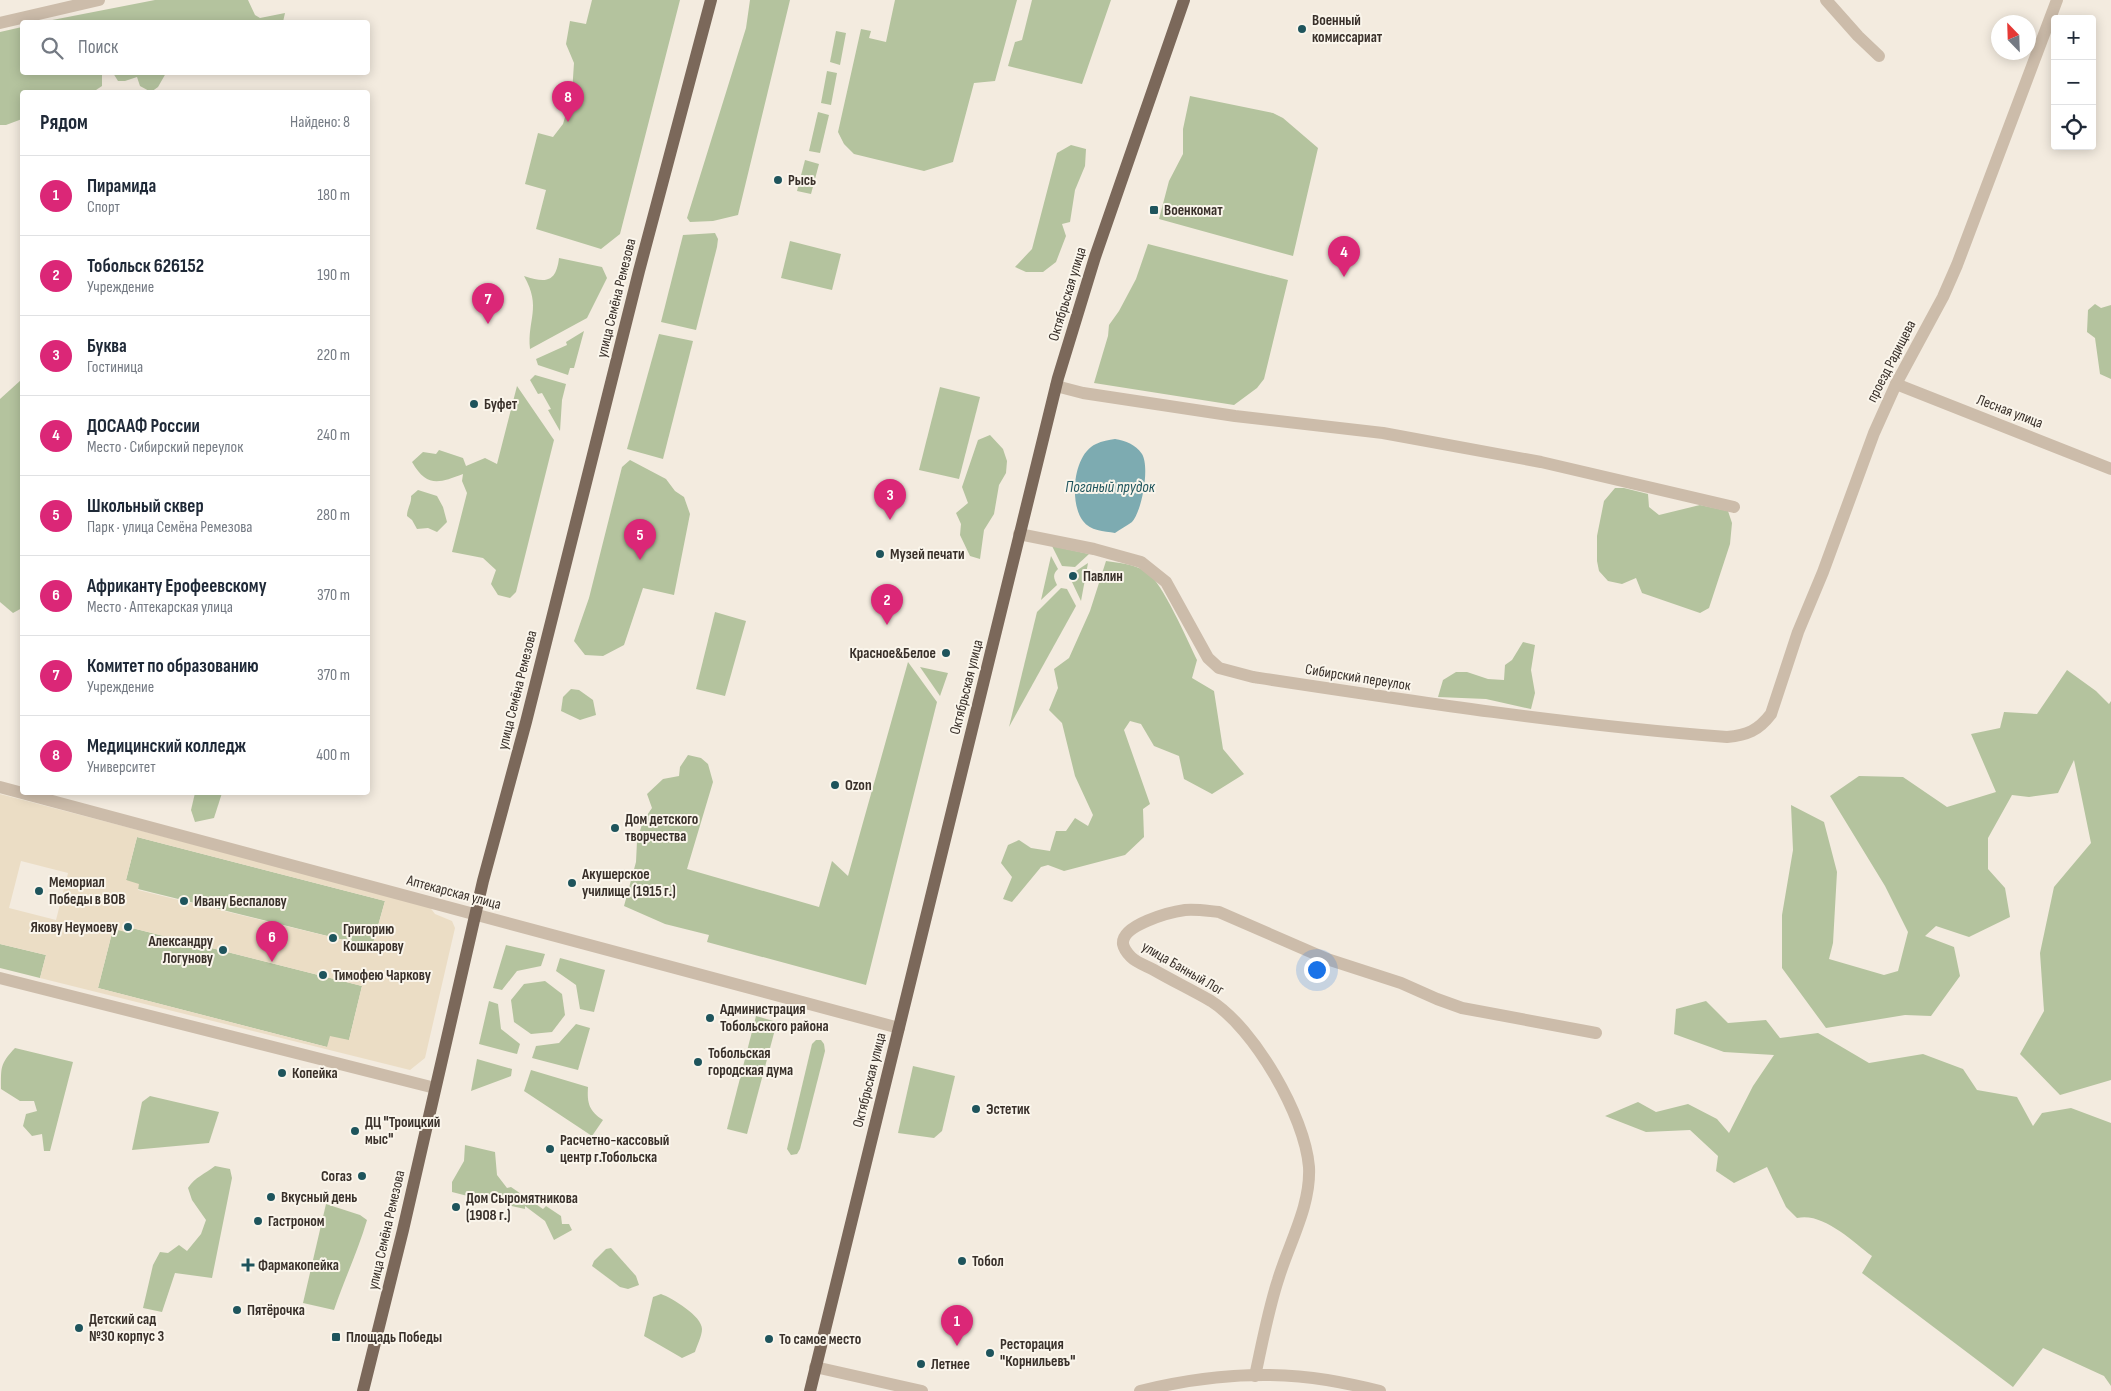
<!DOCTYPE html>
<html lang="ru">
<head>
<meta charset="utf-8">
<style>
	body { margin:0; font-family:"Sofia Sans Condensed",sans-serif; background:#f6f6f7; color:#1f2937 }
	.controls { position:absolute; right:15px; top:15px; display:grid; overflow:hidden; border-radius:5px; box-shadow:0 2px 12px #0003 }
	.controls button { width:45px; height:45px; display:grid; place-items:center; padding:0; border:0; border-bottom:1px solid #e0e1e3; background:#fff; color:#1f2937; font:25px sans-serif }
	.compass { position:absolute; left:1991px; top:15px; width:45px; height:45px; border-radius:50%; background:#fff; box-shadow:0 2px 12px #0003; rotate:337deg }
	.you { position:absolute; left:1316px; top:969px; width:18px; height:18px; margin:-12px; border:4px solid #fff; border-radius:50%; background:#1a73e8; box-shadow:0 0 0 8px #1a73e833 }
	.badge { display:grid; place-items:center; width:32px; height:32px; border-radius:50%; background:#db2777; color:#fff; font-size:16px; font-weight:700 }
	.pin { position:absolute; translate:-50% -41px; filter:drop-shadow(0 1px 2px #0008) }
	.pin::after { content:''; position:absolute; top:26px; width:18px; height:15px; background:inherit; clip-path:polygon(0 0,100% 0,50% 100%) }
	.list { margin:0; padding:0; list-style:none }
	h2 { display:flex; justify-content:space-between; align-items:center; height:65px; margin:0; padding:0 20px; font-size:21px }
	h2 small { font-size:16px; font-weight:400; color:#747a83 }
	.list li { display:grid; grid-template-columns:32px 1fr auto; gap:15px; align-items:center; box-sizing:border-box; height:80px; padding:0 20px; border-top:1px solid #e0e1e3 }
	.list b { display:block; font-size:19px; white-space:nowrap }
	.list p { margin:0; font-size:16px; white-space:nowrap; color:#747a83 }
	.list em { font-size:16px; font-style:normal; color:#747a83 }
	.icon { flex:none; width:28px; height:28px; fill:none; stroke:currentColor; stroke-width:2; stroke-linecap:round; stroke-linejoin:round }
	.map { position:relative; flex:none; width:2111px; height:1391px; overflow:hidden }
	.search { position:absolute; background:#fff; box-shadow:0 2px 12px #0003; left:20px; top:20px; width:350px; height:55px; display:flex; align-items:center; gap:12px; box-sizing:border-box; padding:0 18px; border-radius:5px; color:#747a83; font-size:19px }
	.panel { position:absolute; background:#fff; box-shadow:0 2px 12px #0003; left:20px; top:90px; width:350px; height:705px; border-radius:5px }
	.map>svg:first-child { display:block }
</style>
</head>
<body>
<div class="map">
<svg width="2111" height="1391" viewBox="0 0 2111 1391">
	<rect width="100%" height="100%" fill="#f3ebdf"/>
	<g fill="#b4c39e">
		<polygon points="155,0 248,0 255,15 260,18 285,13 283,22 42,22"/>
		<polygon points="592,0 680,0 620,234 601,249 536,229 546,190 525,184 538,133 553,137 563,124 572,93 574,63 566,44 570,21 586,24"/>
		<polygon points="750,0 790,0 738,215 713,221 690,222 687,218 746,28"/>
		<polygon points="895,0 1017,0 995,81 974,83 953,162 924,171 854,154 844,144 838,132 861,29 871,31 869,38 886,42"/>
		<polygon points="1032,0 1111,0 1082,84 1008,66 1015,42 1022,40"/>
		<polygon points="22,27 22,72 102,73 102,86 93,92 22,92 22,119 6,125 0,125 0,32"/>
		<polygon points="836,31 846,33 840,65 830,62"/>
		<polygon points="827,71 837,73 831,105 821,103"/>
		<polygon points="113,73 166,73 158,87 151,92 140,86 137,77 125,81 118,81"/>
		<polygon points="1190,96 1273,113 1283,118 1318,148 1293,256 1159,219 1169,181 1183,154 1183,129"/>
		<polygon points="818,112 829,115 820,153 809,151"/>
		<polygon points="1071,145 1086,149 1085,166 1075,190 1070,222 1062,224 1066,236 1056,262 1043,272 1026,272 1015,267 1032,249 1057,153"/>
		<polygon points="805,160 819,164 811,194 797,191"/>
		<polygon points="715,233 718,239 717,247 696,330 661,322 683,235"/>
		<polygon points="790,241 841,254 832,290 781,278"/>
		<polygon points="1148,244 1288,280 1264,379 1257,388 1234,405 1094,383 1108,336 1109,325 1119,311 1136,279"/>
		<path d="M 559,258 L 602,267 L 607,278 L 587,318 L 530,349 C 527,319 542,308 524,276 C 546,283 556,283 559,258 Z"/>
		<polygon points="2095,304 2101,308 2111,305 2111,379 2100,374 2095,338 2087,332 2088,310"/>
		<polygon points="584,331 574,368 570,368 568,375 538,365 536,359 567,345 566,342"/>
		<polygon points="659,334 693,341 663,459 627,449"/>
		<polygon points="535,375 566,384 562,400 560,431 548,410 551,409 542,393 538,394 530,380"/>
		<polygon points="21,380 22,608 13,613 0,602 0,399"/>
		<path d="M 517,386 L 554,440 L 516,592 L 510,598 L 498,595 L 491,584 L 496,570 L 483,558 L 452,552 L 467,493 L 462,481 L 463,474 C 439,483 427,488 412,462 L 423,452 L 436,454 L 439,450 L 463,458 L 466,466 L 485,458 L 497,464 Z"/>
		<polygon points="940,387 980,397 959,479 919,470"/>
		<polygon points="990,435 1003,449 1007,461 1006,473 999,485 994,514 984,530 980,559 970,556 960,535 961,524 956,513 968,503 962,487 978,440"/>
		<polygon points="630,460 666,479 675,491 684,497 690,514 674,595 643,588 624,645 603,656 585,655 574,641 589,598 622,467"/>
		<polygon points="1615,488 1624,488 1648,494 1649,507 1659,515 1700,505 1728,511 1732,523 1730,544 1709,608 1700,613 1642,593 1636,578 1622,584 1608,581 1599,571 1597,561 1597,536 1604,501"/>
		<path d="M 418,490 L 437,496 L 443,507 L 447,522 L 437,532 L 428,528 L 417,529 L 412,520 L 407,516 C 407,508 412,503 411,496 Z"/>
		<polygon points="1052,546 1089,554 1075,567 1062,566"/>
		<path d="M 1051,556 L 1058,569 C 1052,575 1054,578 1057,585 L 1041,600 Z"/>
		<path d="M 1106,561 C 1120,563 1134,564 1147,572 C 1162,582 1188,641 1197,660 L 1192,678 L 1214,691 L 1223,749 L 1244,774 L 1212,794 L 1184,779 L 1179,756 L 1154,746 L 1141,724 L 1130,721 L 1124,730 L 1150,804 L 1143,809 L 1144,837 L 1125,855 L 1064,871 L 1048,865 L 1041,867 L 1012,902 L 1003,899 L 1012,877 L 1001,863 L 1008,845 L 1019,840 L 1031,848 L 1050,851 L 1056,831 L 1066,831 L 1075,818 L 1088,826 L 1093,815 L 1075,776 L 1062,723 L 1049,710 L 1058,688 L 1054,669 L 1069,658 L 1090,611 Z"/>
		<polygon points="1088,563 1081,601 1072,582 1077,577 1076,571"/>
		<polygon points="1061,588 1067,589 1076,606 1009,727 1037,612"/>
		<polygon points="715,612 746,621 725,696 696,689"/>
		<polygon points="1523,642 1535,645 1531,670 1535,693 1531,709 1486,699 1438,697 1443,680 1456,672 1467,672 1488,679 1504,680 1505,665 1512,660"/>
		<polygon points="908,662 937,702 866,985 707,942 709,935 665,924 624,906 636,862 637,841 643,821 652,808 647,794 663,779 679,776 680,767 688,755 701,758 708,764 713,782 687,869 819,907 832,861 848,876"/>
		<polygon points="920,667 948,673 940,696"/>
		<polygon points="2067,670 2096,691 2109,704 2111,701 2111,1080 2060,1095 2020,1054 2044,1011 2040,953 2054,887 2091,843 2074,760 2058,793 2029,797 2012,795 1988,838 1988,869 2005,888 2010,917 1969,937 1936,926 1925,936 1954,947 1960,976 1931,1016 1905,1015 1826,1028 1782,968 1782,915 1793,850 1791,805 1824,822 1837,872 1833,943 1829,959 1884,975 1898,971 1908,932 1885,886 1830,796 1859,776 1903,777 1947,807 1996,792 1971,734 2000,728 2004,712 2037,714"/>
		<polygon points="571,689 579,690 593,700 596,715 580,720 561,711 563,697"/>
		<polygon points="195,793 222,793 214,818 195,822 191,810"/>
		<polygon points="137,837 385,901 372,947 138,889 126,880"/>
		<polygon points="128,927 362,986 349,1040 327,1047 98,988 113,929"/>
		<polygon points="0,944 46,955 40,978 0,968"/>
		<polygon points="506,945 545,954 541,966 517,971 502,990 493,988"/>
		<polygon points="560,958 605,970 594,1012 580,1009 576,985 556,971"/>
		<polygon points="545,981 562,994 565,1015 552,1032 531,1034 514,1022 511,1000 524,984"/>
		<polygon points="489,1001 498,1004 501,1029 520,1044 517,1054 479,1044"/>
		<path d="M 1706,1001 L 1728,1023 L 1766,1020 L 1780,1038 L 1818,1033 L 1869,1063 L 1923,1054 L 1963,1069 L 1977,1090 L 2017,1097 L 2033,1126 L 2042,1113 L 2071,1108 L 2111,1123 L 2111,1386 L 2104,1376 L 2043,1348 L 2013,1387 L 1862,1273 L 1872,1256 C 1852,1241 1823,1212 1797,1218 L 1786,1207 L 1767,1167 L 1734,1183 L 1716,1171 L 1718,1156 L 1690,1130 L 1646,1132 L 1605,1116 L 1638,1102 L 1656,1112 L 1688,1104 L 1717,1119 L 1729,1133 L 1753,1086 L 1774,1055 L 1724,1052 L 1674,1034 L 1676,1009 Z"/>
		<polygon points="756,1016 777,1022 747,1134 727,1129"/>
		<polygon points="576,1024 590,1028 578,1070 532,1058 536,1046 559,1043"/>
		<polygon points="816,1040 821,1040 824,1044 825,1051 800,1149 797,1154 791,1155 787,1149 812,1044"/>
		<path d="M 15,1048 L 73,1062 L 50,1151 L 44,1151 L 42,1134 L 32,1136 L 23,1126 L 26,1114 L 37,1111 L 34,1101 L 20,1101 L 1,1089 C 1,1067 0,1064 15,1048 Z"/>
		<polygon points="477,1059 512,1069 511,1076 471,1091"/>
		<polygon points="913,1066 955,1076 942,1131 934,1138 898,1133"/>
		<path d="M 531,1070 L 588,1087 C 587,1103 589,1111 603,1120 L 592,1136 L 524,1091 Z"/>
		<polygon points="150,1096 219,1112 209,1143 132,1150 142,1102"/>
		<polygon points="465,1145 495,1152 497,1175 507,1188 511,1187 543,1209 546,1206 561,1216 562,1224 569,1224 572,1230 554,1240 545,1221 525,1206 525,1209 503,1204 503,1205 452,1192 452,1182 464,1161"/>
		<path d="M 215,1166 L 230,1169 L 232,1178 L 212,1278 L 175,1273 L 162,1312 L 143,1308 L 153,1265 L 160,1252 L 168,1253 L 179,1245 L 187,1251 L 201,1234 L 206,1220 L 192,1200 L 188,1188 C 195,1177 205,1174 215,1166 Z"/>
		<path d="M 326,1204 L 360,1215 L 367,1220 C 358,1251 344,1280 334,1310 L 303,1303 Z"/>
		<polygon points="611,1248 636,1276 639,1285 628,1289 620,1287 592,1266 594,1261 606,1249"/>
		<path d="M 661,1294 C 672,1298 702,1316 702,1329 C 702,1336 697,1345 695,1352 L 682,1358 L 644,1336 L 653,1297 Z"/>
	</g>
	<path fill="#ebddc5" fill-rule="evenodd" d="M 0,794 L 429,906 L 435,914 L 452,921 L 455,928 L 425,1058 L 410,1070 L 40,978 L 46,955 L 0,944 ZM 137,837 L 385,901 L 372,947 L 138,890 L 139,884 L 126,880 ZM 21,861 L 68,873 L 56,920 L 9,908 ZM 128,927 L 362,986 L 349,1040 L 330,1036 L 327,1047 L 98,988 L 113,929 L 126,932 Z"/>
	<path fill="#7dabb1" d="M 1115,439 C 1126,441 1135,444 1142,454 C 1150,467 1142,511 1132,522 C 1127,526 1120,529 1115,533 C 1104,531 1090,531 1083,521 C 1069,503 1073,454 1096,444 C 1102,441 1109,440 1115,439 Z"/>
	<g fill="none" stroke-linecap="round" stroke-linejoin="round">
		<g stroke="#ccbcaa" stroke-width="12">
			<polyline points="1826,0 1858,36 1879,56"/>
			<polyline points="0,23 99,0"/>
			<polyline points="1896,384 2111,469"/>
			<polyline points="1056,386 1083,393 1235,416 1383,433 1541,462 1734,507"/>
			<path d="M 1019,534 L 1094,549 L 1141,562 L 1166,582 L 1208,658 L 1219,668 L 1253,677 C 1411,701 1568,725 1727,737 C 1747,735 1758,731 1771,714 L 1798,632 L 1823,572 L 1874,433 L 1896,384 L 1943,297 L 1957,265 L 2057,0"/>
			<polyline points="0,787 899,1028"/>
			<polyline points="0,978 435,1088"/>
			<polyline points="815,1367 922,1391"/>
			<path d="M 1255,1376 C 1262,1344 1268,1311 1278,1280 C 1289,1243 1311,1206 1309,1167 C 1305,1116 1254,1028 1211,1001 C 1192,990 1173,981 1154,970 C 1147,966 1137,963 1131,957 C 1128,954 1124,949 1123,944 C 1121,925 1170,912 1185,910 C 1197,909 1208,911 1219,912 L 1327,959 L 1401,983 L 1437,999 L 1462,1008 L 1596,1033"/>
			<path d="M 1140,1391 C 1201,1376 1265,1370 1327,1380 C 1345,1383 1363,1387 1380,1391"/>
		</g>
		<g stroke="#7b685a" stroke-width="12">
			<polyline points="363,1391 403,1230 483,881 526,722 639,271 711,0"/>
			<polyline points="810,1391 1058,378 1095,257 1184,0"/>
		</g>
	</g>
	<g fill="#1e545c" stroke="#faf5eb" stroke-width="2">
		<circle cx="1302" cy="29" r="5"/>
		<circle cx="778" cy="180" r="5"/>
		<rect x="1149" y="205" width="10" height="10" rx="2.5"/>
		<circle cx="474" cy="404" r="5"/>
		<circle cx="880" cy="554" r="5"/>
		<circle cx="1073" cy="576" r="5"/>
		<circle cx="946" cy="653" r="5"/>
		<circle cx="835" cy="785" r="5"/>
		<circle cx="615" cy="828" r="5"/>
		<circle cx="572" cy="883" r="5"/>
		<circle cx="39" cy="891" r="5"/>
		<circle cx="184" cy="901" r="5"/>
		<circle cx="128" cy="927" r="5"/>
		<circle cx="333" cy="938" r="5"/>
		<circle cx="223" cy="950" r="5"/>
		<circle cx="323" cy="975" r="5"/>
		<circle cx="710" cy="1018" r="5"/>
		<circle cx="698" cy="1062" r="5"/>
		<circle cx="282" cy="1073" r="5"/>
		<circle cx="976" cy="1109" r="5"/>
		<circle cx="355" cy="1131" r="5"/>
		<circle cx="550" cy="1149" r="5"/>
		<circle cx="362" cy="1176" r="5"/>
		<circle cx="271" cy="1197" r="5"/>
		<circle cx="456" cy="1207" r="5"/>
		<circle cx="258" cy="1221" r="5"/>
		<circle cx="962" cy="1261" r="5"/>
		<path d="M245.5 1257.5h5v5h5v5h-5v5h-5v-5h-5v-5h5z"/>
		<circle cx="237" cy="1310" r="5"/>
		<circle cx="79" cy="1328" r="5"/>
		<rect x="331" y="1332" width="10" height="10" rx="2.5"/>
		<circle cx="769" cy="1339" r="5"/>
		<circle cx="990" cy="1353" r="5"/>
		<circle cx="921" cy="1364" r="5"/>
	</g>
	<g text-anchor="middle" stroke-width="4" stroke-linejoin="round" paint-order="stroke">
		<g font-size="15" font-weight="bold" fill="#39302a" stroke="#faf5eb" text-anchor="start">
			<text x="1312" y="25">Военный<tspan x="1312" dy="17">комиссариат</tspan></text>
			<text x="788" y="185">Рысь</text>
			<text x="1164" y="215">Военкомат</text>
			<text x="484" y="409">Буфет</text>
			<text x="890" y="559">Музей печати</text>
			<text x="1083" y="581">Павлин</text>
			<text x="936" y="658" text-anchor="end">Красное&amp;Белое</text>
			<text x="845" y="790">Ozon</text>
			<text x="625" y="824">Дом детского<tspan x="625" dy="17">творчества</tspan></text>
			<text x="582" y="879">Акушерское<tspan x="582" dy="17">училище (1915 г.)</tspan></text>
			<text x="49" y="887">Мемориал<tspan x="49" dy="17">Победы в ВОВ</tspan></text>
			<text x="194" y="906">Ивану Беспалову</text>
			<text x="118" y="932" text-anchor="end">Якову Неумоеву</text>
			<text x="343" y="934">Григорию<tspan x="343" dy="17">Кошкарову</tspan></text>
			<text x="213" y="946" text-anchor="end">Александру<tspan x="213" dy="17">Логунову</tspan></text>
			<text x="333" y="980">Тимофею Чаркову</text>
			<text x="720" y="1014">Администрация<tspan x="720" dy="17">Тобольского района</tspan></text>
			<text x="708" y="1058">Тобольская<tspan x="708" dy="17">городская дума</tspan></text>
			<text x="292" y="1078">Копейка</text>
			<text x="986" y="1114">Эстетик</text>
			<text x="365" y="1127">ДЦ "Троицкий<tspan x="365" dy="17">мыс"</tspan></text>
			<text x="560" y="1145">Расчетно-кассовый<tspan x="560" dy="17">центр г.Тобольска</tspan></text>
			<text x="352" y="1181" text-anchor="end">Согаз</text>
			<text x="281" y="1202">Вкусный день</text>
			<text x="466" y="1203">Дом Сыромятникова<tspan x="466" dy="17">(1908 г.)</tspan></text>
			<text x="268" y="1226">Гастроном</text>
			<text x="972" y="1266">Тобол</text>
			<text x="258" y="1270">Фармакопейка</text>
			<text x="247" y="1315">Пятёрочка</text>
			<text x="89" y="1324">Детский сад<tspan x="89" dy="17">№30 корпус 3</tspan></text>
			<text x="346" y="1342">Площадь Победы</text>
			<text x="779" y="1344">То самое место</text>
			<text x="1000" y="1349">Ресторация<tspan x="1000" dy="17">"Корнильевъ"</tspan></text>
			<text x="931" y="1369">Летнее</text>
		</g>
		<g font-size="15" fill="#39302a" stroke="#faf5eb">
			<text transform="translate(1067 294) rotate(-73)" y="5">Октябрьская улица</text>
			<text transform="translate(616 298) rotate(-76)" y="5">улица Семёна Ремезова</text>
			<text transform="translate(1891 361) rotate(-63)" y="5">проезд Радищева</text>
			<text transform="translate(2010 411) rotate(21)" y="5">Лесная улица</text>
			<text transform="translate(1358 677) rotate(9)" y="5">Сибирский переулок</text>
			<text transform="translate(966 687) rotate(-76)" y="5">Октябрьская улица</text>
			<text transform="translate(517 690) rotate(-76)" y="5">улица Семёна Ремезова</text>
			<text transform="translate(454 892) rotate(15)" y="5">Аптекарская улица</text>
			<text transform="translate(1183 968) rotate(30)" y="5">улица Банный Лог</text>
			<text transform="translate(869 1080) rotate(-76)" y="5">Октябрьская улица</text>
			<text transform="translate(386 1230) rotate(-77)" y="5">улица Семёна Ремезова</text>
		</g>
		<g font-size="16" font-style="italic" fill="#1e545c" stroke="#faf5eb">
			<text x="1110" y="492">Поганый прудок</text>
		</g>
	</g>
</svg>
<div class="controls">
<button>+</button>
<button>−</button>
<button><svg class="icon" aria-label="locate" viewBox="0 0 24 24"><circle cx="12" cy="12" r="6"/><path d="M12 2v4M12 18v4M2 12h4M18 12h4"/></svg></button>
</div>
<svg class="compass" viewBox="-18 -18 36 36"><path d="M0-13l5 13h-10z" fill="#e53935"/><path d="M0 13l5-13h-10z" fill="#747a83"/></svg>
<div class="you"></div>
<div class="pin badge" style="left:957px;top:1346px">1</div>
<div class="pin badge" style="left:887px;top:625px">2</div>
<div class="pin badge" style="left:890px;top:520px">3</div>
<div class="pin badge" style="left:1344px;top:277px">4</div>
<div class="pin badge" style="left:640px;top:560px">5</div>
<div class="pin badge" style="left:272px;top:962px">6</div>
<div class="pin badge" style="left:488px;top:324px">7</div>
<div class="pin badge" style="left:568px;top:122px">8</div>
<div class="search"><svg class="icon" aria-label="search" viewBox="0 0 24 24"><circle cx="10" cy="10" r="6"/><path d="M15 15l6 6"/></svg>Поиск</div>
<section class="panel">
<h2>Рядом<small>Найдено: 8</small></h2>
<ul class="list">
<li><span class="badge">1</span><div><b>Пирамида</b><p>Спорт</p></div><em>180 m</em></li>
<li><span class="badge">2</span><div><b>Тобольск 626152</b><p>Учреждение</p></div><em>190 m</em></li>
<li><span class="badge">3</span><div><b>Буква</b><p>Гостиница</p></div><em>220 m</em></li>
<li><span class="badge">4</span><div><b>ДОСААФ России</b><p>Место · Сибирский переулок</p></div><em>240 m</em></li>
<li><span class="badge">5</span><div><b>Школьный сквер</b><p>Парк · улица Семёна Ремезова</p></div><em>280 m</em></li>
<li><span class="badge">6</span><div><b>Африканту Ерофеевскому</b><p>Место · Аптекарская улица</p></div><em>370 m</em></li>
<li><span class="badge">7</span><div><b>Комитет по образованию</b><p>Учреждение</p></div><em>370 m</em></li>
<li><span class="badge">8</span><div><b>Медицинский колледж</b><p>Университет</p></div><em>400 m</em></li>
</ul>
</section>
</div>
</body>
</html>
